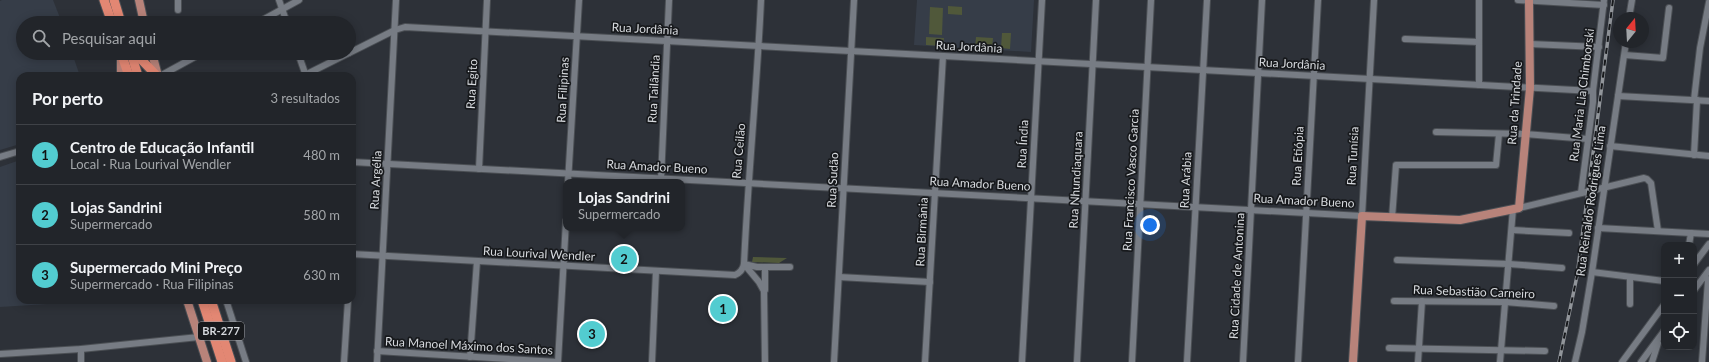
<!DOCTYPE html>
<html lang="pt">
<head>
<meta charset="utf-8">
<style>
	body { margin:0; font-family:Lato,sans-serif; background:#2e3136; color:#f1f3f6 }
	.controls { position:absolute; right:12px; bottom:12px; display:grid; overflow:hidden; border-radius:8px; box-shadow:0 2px 10px #0003 }
	.controls button { width:36px; height:36px; display:grid; place-items:center; padding:0; border:0; border-bottom:1px solid #3f4247; background:#22252a; color:#f1f3f6; font:20px sans-serif }
	.compass { position:absolute; left:1613px; top:12px; width:36px; height:36px; border-radius:50%; background:#22252a; box-shadow:0 2px 10px #0003; rotate:18deg }
	.you { position:absolute; left:1150px; top:225px; width:14px; height:14px; margin:-10px; border:3px solid #fff; border-radius:50%; background:#1a73e8; box-shadow:0 0 0 6px #1a73e833 }
	.badge { display:grid; place-items:center; width:26px; height:26px; border-radius:50%; background:#52ccd0; color:#111; font-size:13px; font-weight:700 }
	.pin { position:absolute; translate:-50% -50%; border:2px solid #fff; box-shadow:0 1px 4px #0006 }
	.popup { position:absolute; left:563px; top:179px; width:122px; height:52px; box-sizing:border-box; display:grid; place-content:center; border-radius:8px; background:#22252a; filter:drop-shadow(0 1px 3px #0005); font-size:13px; white-space:nowrap; color:#a2a5a8 }
	.popup b { font-size:15px; color:#f1f3f6 }
	.popup::after { content:''; position:absolute; left:50%; top:100%; margin-left:-8px; border:8px solid transparent; border-top-color:#22252a }
	.list { margin:0; padding:0; list-style:none }
	h2 { display:flex; justify-content:space-between; align-items:center; height:52px; margin:0; padding:0 16px; font-size:17px }
	h2 small { font-size:13px; font-weight:400; color:#a2a5a8 }
	.list li { display:grid; grid-template-columns:26px 1fr auto; gap:12px; align-items:center; box-sizing:border-box; height:60px; padding:0 16px; border-top:1px solid #3f4247 }
	.list b { display:block; font-size:15px; white-space:nowrap }
	.list p { margin:0; font-size:13px; white-space:nowrap; color:#a2a5a8 }
	.list em { font-size:13px; font-style:normal; color:#a2a5a8 }
	.icon { flex:none; width:22px; height:22px; fill:none; stroke:currentColor; stroke-width:2; stroke-linecap:round; stroke-linejoin:round }
	.map { position:relative; flex:none; width:1709px; height:362px; overflow:hidden }
	.search { position:absolute; background:#22252a; box-shadow:0 2px 10px #0003; left:16px; top:16px; width:340px; height:44px; display:flex; align-items:center; gap:10px; box-sizing:border-box; padding:0 14px; border-radius:22px; color:#a2a5a8; font-size:15px }
	.panel { position:absolute; background:#22252a; box-shadow:0 2px 10px #0003; left:16px; top:72px; width:340px; height:232px; border-radius:12px }
	.map>svg:first-child { display:block }
</style>
</head>
<body>
<div class="map">
<svg width="1709" height="362" viewBox="0 0 1709 362">
	<rect width="100%" height="100%" fill="#2d3138"/>
	<g fill="#363d48">
		<polygon points="2,0 53,0 62,23 23,23 23,53 72,53 80,76 20,76 20,144 0,150 0,1"/>
		<polygon points="917,0 1034,0 1031,52 914,45"/>
		<polygon points="20,160 20,300 112,300 0,307 0,167"/>
	</g>
	<g fill="#50583a">
		<polygon points="948,6 962,7 962,15 948,14"/>
		<polygon points="930,7 943,8 942,35 929,34"/>
		<polygon points="1002,33 1011,33 1010,49 1001,48"/>
		<polygon points="926,37 944,38 943,46 926,45"/>
		<polygon points="976,37 993,38 992,49 975,48"/>
		<polygon points="753,257 787,258 779,263 752,262"/>
	</g>
	<g fill="none" stroke-linecap="round" stroke-linejoin="round">
		<defs>
			<g id="minor">
				<polyline points="178,0 178,10"/>
				<polyline points="279,0 287,23"/>
				<polyline points="1479,0 1479,85"/>
				<polyline points="1518,0 1604,5"/>
				<polyline points="1629,18 1632,0"/>
				<polyline points="257,23 299,0"/>
				<polyline points="1405,39 1479,42"/>
				<polyline points="1530,44 1599,47"/>
				<polyline points="298,53 306,76"/>
				<polyline points="349,53 395,30 405,27 1593,91"/>
				<polyline points="1625,55 1663,58 1669,8"/>
				<polyline points="160,76 202,53"/>
				<polyline points="303,76 349,53"/>
				<polyline points="1618,96 1709,101"/>
				<polyline points="1694,100 1700,48 1709,2"/>
				<polyline points="1436,132 1525,134 1588,139"/>
				<polyline points="1610,146 1709,156"/>
				<polyline points="1694,155 1697,100"/>
				<polyline points="0,157 20,151"/>
				<polyline points="352,162 1362,216 1374,0"/>
				<polyline points="479,169 487,0"/>
				<polyline points="661,179 669,0"/>
				<polyline points="568,182 579,0"/>
				<polyline points="1581,193 1593,102 1593,91 1604,0"/>
				<polyline points="1519,208 1644,178 1647,179 1651,183 1658,231"/>
				<polyline points="1392,218 1396,165 1496,165 1499,134"/>
				<polyline points="1598,228 1709,234"/>
				<polyline points="1512,230 1569,233"/>
				<polyline points="1689,245 1691,233"/>
				<path d="M 352,254 L 735,275 C 740,273 743,269 744,264 C 748,176 757,88 761,0"/>
				<polyline points="1397,260 1509,264 1562,268"/>
				<polyline points="744,264 759,282 764,291 765,362"/>
				<polyline points="744,264 757,267 790,267"/>
				<polyline points="1694,264 1709,244"/>
				<polyline points="1592,272 1664,281"/>
				<polyline points="839,277 930,282"/>
				<polyline points="1630,277 1630,304"/>
				<polyline points="765,290 765,267"/>
				<polyline points="1694,290 1709,270"/>
				<polyline points="226,300 246,362"/>
				<polyline points="1394,301 1505,302 1554,306"/>
				<polyline points="1389,348 1545,351"/>
				<polyline points="81,349 81,362"/>
				<polyline points="377,351 558,362"/>
				<polyline points="0,354 81,349 199,337"/>
				<polyline points="470,357 477,261"/>
				<polyline points="344,362 348,300"/>
				<polyline points="377,362 396,0"/>
				<polyline points="558,362 566,221"/>
				<polyline points="652,362 656,271"/>
				<polyline points="834,362 854,0"/>
				<polyline points="925,362 943,56"/>
				<polyline points="1022,362 1042,0"/>
				<polyline points="1077,362 1096,0"/>
				<polyline points="1132,362 1151,0"/>
				<polyline points="1187,362 1207,0"/>
				<polyline points="1243,362 1262,0"/>
				<polyline points="1298,362 1318,0"/>
				<polyline points="1418,362 1422,301"/>
				<polyline points="1500,362 1513,209"/>
				<polyline points="1575,362 1582,332 1592,272 1626,42"/>
				<polyline points="1622,362 1664,305"/>
				<polyline points="1641,362 1664,331"/>
				<polyline points="1652,362 1658,343"/>
				<polyline points="1702,362 1708,281 1705,276"/>
			</g>
			<g id="major">
				<polyline points="139,0 144,23"/>
				<polyline points="152,53 158,76"/>
				<polyline points="121,76 121,56"/>
				<polyline points="187,300 207,362"/>
				<polyline points="1353,362 1362,216 1460,220 1519,208 1530,88 1529,0"/>
			</g>
			<g id="highway">
				<polyline points="104,0 112,23"/>
				<polyline points="114,0 121,23"/>
				<polyline points="121,53 129,76"/>
				<polyline points="131,53 138,76"/>
				<polyline points="135,53 157,76"/>
				<polyline points="202,300 222,362"/>
				<polyline points="211,300 231,362"/>
			</g>
		</defs>
		<use href="#minor" stroke="#4b4f54" stroke-width="8"/>
		<use href="#major" stroke="#4b4f54" stroke-width="10"/>
		<use href="#highway" stroke="#4b4f54" stroke-width="11"/>
		<use href="#minor" stroke="#777c84" stroke-width="6"/>
		<use href="#major" stroke="#b8837a" stroke-width="8"/>
		<use href="#highway" stroke="#e38773" stroke-width="9"/>
		<defs>
			<polyline id="rail" points="1559,362 1577,276 1613,0"/>
		</defs>
		<use href="#rail" stroke="#91959a" stroke-width="3.5"/>
		<use href="#rail" stroke="#17191c" stroke-width="2" stroke-dasharray="6" stroke-linecap="butt"/>
	</g>
	<g text-anchor="middle" stroke-width="3.5" stroke-linejoin="round" paint-order="stroke">
		<rect fill="#17191c" stroke="#9d9fa3" stroke-width="1" x="198" y="322" width="46" height="18" rx="3"/>
		<g font-size="11" font-weight="bold" fill="#d6d9dd">
			<text x="221" y="335">BR-277</text>
		</g>
		<g font-size="12" fill="#d6d9dd" stroke="#17191c">
			<text transform="translate(645 29) rotate(3)" y="4">Rua Jordânia</text>
			<text transform="translate(969 47) rotate(3)" y="4">Rua Jordânia</text>
			<text transform="translate(1292 64) rotate(3)" y="4">Rua Jordânia</text>
			<text transform="translate(472 84) rotate(-87)" y="4">Rua Egito</text>
			<text transform="translate(654 89) rotate(-87)" y="4">Rua Tailândia</text>
			<text transform="translate(563 90) rotate(-87)" y="4">Rua Filipinas</text>
			<text transform="translate(1582 95) rotate(-83)" y="4">Rua Maria Lia Chimborski</text>
			<text transform="translate(1515 103) rotate(-86)" y="4">Rua da Trindade</text>
			<text transform="translate(1023 144) rotate(-87)" y="4">Rua Índia</text>
			<text transform="translate(739 151) rotate(-85)" y="4">Rua Ceilão</text>
			<text transform="translate(1298 156) rotate(-87)" y="4">Rua Etiópia</text>
			<text transform="translate(1353 156) rotate(-87)" y="4">Rua Tunísia</text>
			<text transform="translate(657 167) rotate(3)" y="4">Rua Amador Bueno</text>
			<text transform="translate(376 180) rotate(-87)" y="4">Rua Argélia</text>
			<text transform="translate(833 180) rotate(-87)" y="4">Rua Sudão</text>
			<text transform="translate(1076 180) rotate(-87)" y="4">Rua Nhundiaquara</text>
			<text transform="translate(1131 180) rotate(-87)" y="4">Rua Francisco Vasco Garcia</text>
			<text transform="translate(1186 180) rotate(-87)" y="4">Rua Arábia</text>
			<text transform="translate(980 184) rotate(3)" y="4">Rua Amador Bueno</text>
			<text transform="translate(1304 201) rotate(3)" y="4">Rua Amador Bueno</text>
			<text transform="translate(1591 201) rotate(-82)" y="4">Rua Reinaldo Rodrigues Lima</text>
			<text transform="translate(922 232) rotate(-87)" y="4">Rua Birmânia</text>
			<text transform="translate(539 254) rotate(3)" y="4">Rua Lourival Wendler</text>
			<text transform="translate(1237 276) rotate(-87)" y="4">Rua Cidade de Antonina</text>
			<text transform="translate(1474 292) rotate(2)" y="4">Rua Sebastião Carneiro</text>
			<text transform="translate(469 346) rotate(3)" y="4">Rua Manoel Máximo dos Santos</text>
		</g>
	</g>
</svg>
<div class="controls">
<button>+</button>
<button>−</button>
<button><svg class="icon" aria-label="locate" viewBox="0 0 24 24"><circle cx="12" cy="12" r="6"/><path d="M12 2v4M12 18v4M2 12h4M18 12h4"/></svg></button>
</div>
<svg class="compass" viewBox="-18 -18 36 36"><path d="M0-13l5 13h-10z" fill="#e53935"/><path d="M0 13l5-13h-10z" fill="#a2a5a8"/></svg>
<div class="you"></div>
<div class="pin badge" style="left:723px;top:309px">1</div>
<div class="pin badge" style="left:624px;top:259px">2</div>
<div class="popup"><b>Lojas Sandrini</b>Supermercado</div>
<div class="pin badge" style="left:592px;top:334px">3</div>
<div class="search"><svg class="icon" aria-label="search" viewBox="0 0 24 24"><circle cx="10" cy="10" r="6"/><path d="M15 15l6 6"/></svg>Pesquisar aqui</div>
<section class="panel">
<h2>Por perto<small>3 resultados</small></h2>
<ul class="list">
<li><span class="badge">1</span><div><b>Centro de Educação Infantil</b><p>Local · Rua Lourival Wendler</p></div><em>480 m</em></li>
<li><span class="badge">2</span><div><b>Lojas Sandrini</b><p>Supermercado</p></div><em>580 m</em></li>
<li><span class="badge">3</span><div><b>Supermercado Mini Preço</b><p>Supermercado · Rua Filipinas</p></div><em>630 m</em></li>
</ul>
</section>
</div>
</body>
</html>
